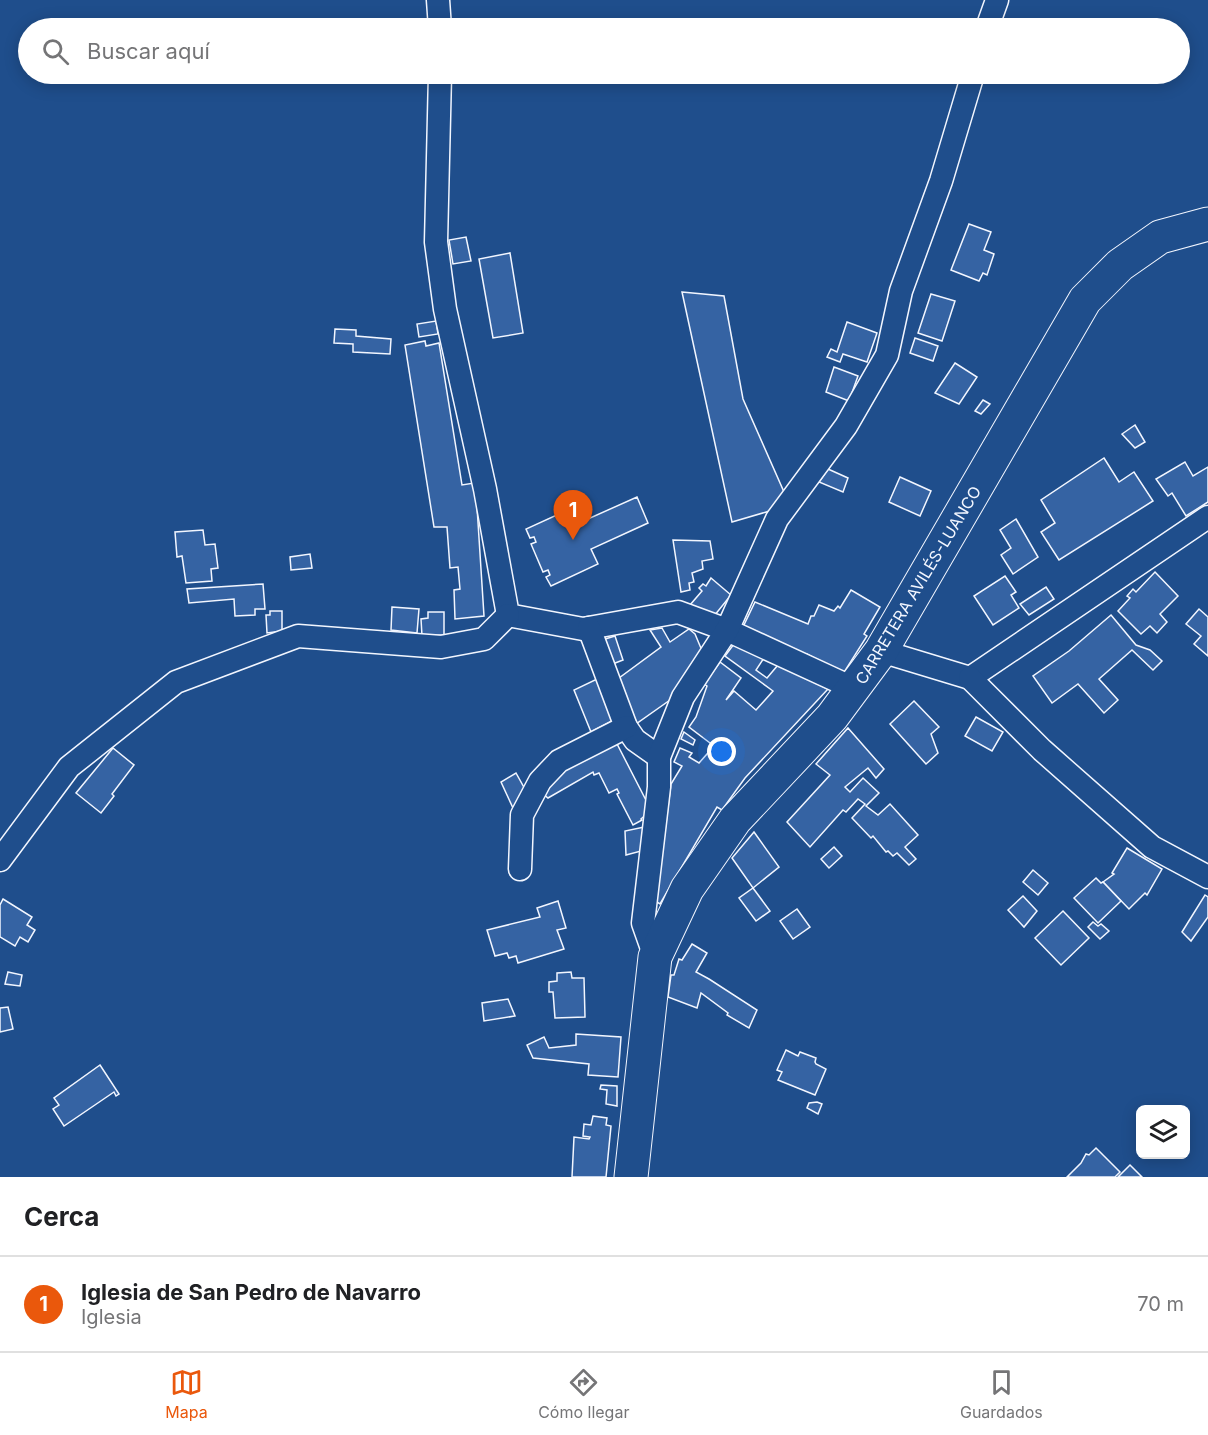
<!DOCTYPE html>
<html lang="es">
<head>
<meta charset="utf-8">
<style>
	body { margin:0; font-family:Inter,sans-serif; background:#f2f2f2; color:#202124 }
	.controls { position:absolute; right:18px; bottom:18px; display:grid; overflow:hidden; border-radius:9px; box-shadow:0 3px 15px #0003 }
	.controls button { width:54px; height:54px; display:grid; place-items:center; padding:0; border:0; border-bottom:2px solid #e0e0e0; background:#fff; color:#202124; font:30px sans-serif }
	.you { position:absolute; left:722px; top:752px; width:21px; height:21px; margin:-15px; border:4px solid #fff; border-radius:50%; background:#1a73e8; box-shadow:0 0 0 9px #1a73e833 }
	.badge { display:grid; place-items:center; width:39px; height:39px; border-radius:50%; background:#ea580c; color:#fff; font-size:20px; font-weight:700 }
	.pin { position:absolute; translate:-50% -50px; filter:drop-shadow(0 2px 3px #0008) }
	.pin::after { content:''; position:absolute; top:32px; width:21px; height:18px; background:inherit; clip-path:polygon(0 0,100% 0,50% 100%) }
	.list { margin:0; padding:0; list-style:none }
	h2 { display:flex; justify-content:space-between; align-items:center; height:78px; margin:0; padding:0 24px; font-size:26px }
	h2 small { font-size:20px; font-weight:400; color:#757577 }
	.list li { display:grid; grid-template-columns:39px 1fr auto; gap:18px; align-items:center; box-sizing:border-box; height:96px; padding:0 24px; border-top:2px solid #e0e0e0 }
	.list b { display:block; font-size:22px; white-space:nowrap }
	.list p { margin:0; font-size:20px; white-space:nowrap; color:#757577 }
	.list em { font-size:20px; font-style:normal; color:#757577 }
	.icon { flex:none; width:33px; height:33px; fill:none; stroke:currentColor; stroke-width:2; stroke-linecap:round; stroke-linejoin:round }
	.map { position:relative; flex:none; width:1208px; height:1177px; overflow:hidden }
	.search { position:absolute; background:#fff; box-shadow:0 3px 15px #0003; left:18px; right:18px; top:18px; height:66px; display:flex; align-items:center; gap:15px; box-sizing:border-box; padding:0 21px; border-radius:33px; color:#757577; font-size:22px }
	.sheet { height:174px; background:#fff }
	nav { display:flex; justify-content:space-around; align-items:center; box-sizing:border-box; height:84px; border-top:2px solid #e0e0e0; background:#fff; font-size:16px; color:#757577 }
	nav a { display:grid; justify-items:center; gap:3px }
	nav .on { color:#ea580c }
	.map>svg:first-child { display:block }
</style>
</head>
<body>
<div class="map">
<svg width="1208" height="1177" viewBox="0 0 1208 1177">
	<rect width="100%" height="100%" fill="#1f4e8c"/>
	<g fill="#3563a3" stroke="#f2f6ff" stroke-width="1.5">
		<polygon points="969,224 991,232 984,250 994,254 987,275 983,273 979,281 951,270"/>
		<polygon points="466,237 471,261 453,264 449,240"/>
		<polygon points="510,253 523,333 493,338 479,259"/>
		<polygon points="682,292 724,296 743,399 784,492 773,510 732,522"/>
		<polygon points="931,294 955,301 942,341 918,333"/>
		<polygon points="436,321 438,334 419,337 417,324"/>
		<polygon points="847,322 877,333 867,362 843,354 840,362 827,357 831,349 837,352"/>
		<polygon points="335,329 356,330 356,336 391,339 390,354 353,352 353,344 334,343"/>
		<polygon points="915,338 938,346 933,361 910,353"/>
		<polygon points="425,341 426,346 439,343 462,485 474,483 476,491 484,616 455,619 454,590 460,589 458,567 450,568 447,527 434,527 405,345"/>
		<polygon points="955,363 977,377 959,404 935,393"/>
		<polygon points="834,367 858,376 849,401 826,392"/>
		<polygon points="983,400 990,404 981,414 975,411"/>
		<polygon points="1135,425 1145,442 1135,448 1122,434"/>
		<polygon points="1104,458 1119,482 1134,472 1153,501 1059,560 1041,532 1055,523 1041,500"/>
		<polygon points="1185,462 1193,476 1208,467 1208,502 1186,516 1172,493 1168,496 1156,479"/>
		<polygon points="828,469 848,478 843,492 819,482"/>
		<polygon points="900,477 931,491 920,516 889,502"/>
		<polygon points="637,497 648,523 591,549 598,564 551,586 546,577 550,575 548,570 543,572 531,544 536,542 534,537 530,538 526,529 572,508 579,523"/>
		<polygon points="1016,519 1038,557 1013,574 1001,555 1011,548 1000,530"/>
		<polygon points="203,530 205,545 215,544 218,568 211,569 212,581 186,583 182,556 177,557 175,532"/>
		<polygon points="673,540 710,541 713,559 702,561 703,569 692,573 694,582 689,583 690,590 681,592"/>
		<polygon points="310,554 312,568 291,570 290,557"/>
		<polygon points="1155,572 1178,596 1160,614 1167,622 1157,633 1150,626 1141,634 1118,611 1130,598 1127,596 1133,589 1136,592"/>
		<polygon points="1005,576 1016,592 1011,595 1019,608 993,625 974,596"/>
		<polygon points="711,578 731,595 710,621 690,605 702,591 699,588 703,584 706,586"/>
		<polygon points="263,584 265,609 255,609 255,615 235,616 234,599 189,603 187,589"/>
		<polygon points="1046,587 1054,599 1029,615 1020,604"/>
		<polygon points="851,590 880,607 864,634 867,636 843,674 807,654 806,656 743,627 755,602 808,624 811,616 814,616 819,605 834,611 838,606 840,608"/>
		<polygon points="392,607 419,609 417,633 391,630"/>
		<polygon points="1199,609 1208,617 1208,656 1194,644 1201,636 1186,624"/>
		<polygon points="270,611 282,611 282,631 267,633 266,615 270,615"/>
		<polygon points="428,612 444,612 444,635 422,636 421,619 428,618"/>
		<polygon points="1111,615 1136,645 1150,650 1162,661 1153,670 1132,650 1099,679 1118,700 1104,713 1078,684 1052,703 1033,676 1069,651"/>
		<polygon points="662,628 670,642 689,629 695,634 703,653 702,662 670,700 633,726 615,681 661,647 650,630"/>
		<polygon points="615,636 623,660 610,665 602,640"/>
		<polygon points="734,644 764,658 756,670 767,678 778,665 828,689 745,778 722,810 717,807 660,904 652,899 663,847 671,784 682,766 674,762 680,748 692,753 689,757 699,763 714,746 689,727 696,717 707,686 704,684 720,662 741,678 726,700 734,691 756,710 773,691 725,656"/>
		<polygon points="597,679 614,720 591,732 574,690"/>
		<polygon points="914,701 939,727 931,734 938,753 926,764 890,724"/>
		<polygon points="976,717 1003,732 992,751 965,736"/>
		<polygon points="848,728 884,769 876,778 868,768 845,787 850,792 863,778 879,793 866,806 878,815 890,804 918,835 905,847 916,859 909,865 897,853 893,856 888,851 886,852 873,836 871,838 852,818 865,804 858,799 846,812 843,810 810,847 787,822 830,775 816,764"/>
		<polygon points="684,732 695,740 693,745 681,739"/>
		<polygon points="614,738 651,810 641,819 642,820 633,825 617,794 619,793 617,789 609,793 599,773 594,775 593,772 548,798 542,793 560,768"/>
		<polygon points="113,748 134,765 112,794 114,796 101,813 76,793"/>
		<polygon points="516,773 526,791 513,808 501,782"/>
		<polygon points="649,826 645,850 626,855 625,831"/>
		<polygon points="754,832 779,867 753,888 732,858"/>
		<polygon points="834,847 842,856 829,868 821,859"/>
		<polygon points="1127,848 1162,869 1147,895 1145,893 1129,909 1103,882 1114,874 1112,873"/>
		<polygon points="1033,870 1048,883 1038,895 1023,882"/>
		<polygon points="1096,878 1101,883 1103,882 1121,901 1098,923 1074,898"/>
		<polygon points="753,888 770,911 756,921 739,898"/>
		<polygon points="1205,895 1208,897 1208,917 1191,941 1182,932"/>
		<polygon points="1023,896 1037,911 1024,927 1008,910"/>
		<polygon points="3,899 32,917 27,925 35,930 28,942 20,937 15,946 0,937 0,905"/>
		<polygon points="558,901 566,928 557,930 564,949 518,963 516,956 509,958 507,953 495,956 487,930 540,917 537,908"/>
		<polygon points="797,909 810,927 793,939 780,921"/>
		<polygon points="1063,911 1089,938 1061,965 1035,938"/>
		<polygon points="1093,922 1098,926 1101,924 1109,931 1100,939 1088,927"/>
		<polygon points="692,944 707,953 696,972 709,979 757,1010 749,1028 727,1015 728,1013 701,993 697,1008 668,997 671,975 674,975 679,959 682,960"/>
		<polygon points="8,972 22,975 20,986 5,984"/>
		<polygon points="571,972 572,978 584,978 585,1017 555,1018 553,992 549,992 549,982 557,981 557,973"/>
		<polygon points="508,999 515,1016 484,1021 482,1003"/>
		<polygon points="8,1007 13,1029 0,1032 0,1008"/>
		<polygon points="576,1034 621,1037 618,1077 588,1075 589,1064 533,1058 527,1045 544,1037 549,1048 576,1045"/>
		<polygon points="786,1050 798,1056 800,1052 816,1058 815,1062 816,1064 826,1069 815,1095 778,1080 782,1072 777,1070"/>
		<polygon points="100,1065 119,1094 116,1096 114,1092 64,1126 53,1109 59,1105 54,1098"/>
		<polygon points="601,1085 617,1086 617,1106 606,1104 607,1090 600,1089"/>
		<polygon points="817,1102 822,1104 818,1114 807,1108 809,1103"/>
		<polygon points="593,1116 607,1118 606,1125 611,1126 606,1177 572,1177 574,1137 589,1139 590,1137 583,1136 584,1124 591,1125"/>
		<polygon points="1096,1148 1120,1172 1115,1177 1067,1177 1081,1163 1086,1154 1089,1155"/>
		<polygon points="1130,1165 1142,1177 1118,1177"/>
	</g>
	<g fill="none" stroke-linecap="round" stroke-linejoin="round">
		<defs>
			<g id="street">
				<polyline points="438,0 440,28"/>
				<polyline points="987,28 997,0"/>
				<polyline points="440,74 436,242 445,309 485,489 508,615 583,629 678,612 727,630 855,689"/>
				<polyline points="589,628 626,727 635,740 659,757"/>
				<polyline points="881,651 970,678 1208,517"/>
				<polyline points="970,678 1042,750 1152,847 1208,877"/>
				<polyline points="0,860 69,767 176,682 298,636 441,647 484,639 508,615"/>
				<polyline points="520,869 522,815 540,781 559,761 626,727"/>
				<polyline points="655,957 643,923 659,787 659,757 683,697 727,630 777,519 846,426 887,355 901,291 941,181 973,74"/>
			</g>
			<polyline id="secondary" points="631,1177 655,957 687,889 735,820 832,717 881,651 1085,300 1120,265 1160,237 1208,224"/>
		</defs>
		<use href="#street" stroke="#f2f6ff" stroke-width="25"/>
		<use href="#secondary" stroke="#f2f6ff" stroke-width="35"/>
		<use href="#street" stroke="#1f4e8c" stroke-width="22"/>
		<use href="#secondary" stroke="#1f4e8c" stroke-width="33"/>
	</g>
	<g text-anchor="middle" stroke-width="4.5" stroke-linejoin="round" paint-order="stroke">
		<g font-size="16" fill="#f2f6ff" stroke="#1f4e8c">
			<text transform="translate(918 585) rotate(-59)" y="6">CARRETERA AVILÉS-LUANCO</text>
		</g>
	</g>
</svg>
<div class="controls">
<button><svg class="icon" aria-label="layers" viewBox="0 0 24 24"><path d="M12 4l9 5-9 5-9-5zM3 14l9 5 9-5"/></svg></button>
</div>
<div class="you"></div>
<div class="pin badge" style="left:573px;top:540px">1</div>
<div class="search"><svg class="icon" aria-label="search" viewBox="0 0 24 24"><circle cx="10" cy="10" r="6"/><path d="M15 15l6 6"/></svg>Buscar aquí</div>
</div>
<section class="sheet">
<h2>Cerca<small></small></h2>
<ul class="list">
<li><span class="badge">1</span><div><b>Iglesia de San Pedro de Navarro</b><p>Iglesia</p></div><em>70 m</em></li>
</ul>
</section>
<nav>
<a class="on"><svg class="icon" aria-label="map" viewBox="0 0 24 24"><path d="M3 6l6-2 6 2 6-2v14l-6 2-6-2-6 2zM9 4v14M15 6v14"/></svg>Mapa</a>
<a><svg class="icon" aria-label="directions" viewBox="0 0 24 24"><path d="M12 3l9 9-9 9-9-9zM9 14v-3h6M13 9l2 2-2 2"/></svg>Cómo llegar</a>
<a><svg class="icon" aria-label="saved" viewBox="0 0 24 24"><path d="M7 4h10v16l-5-4-5 4z"/></svg>Guardados</a>
</nav>
</body>
</html>
